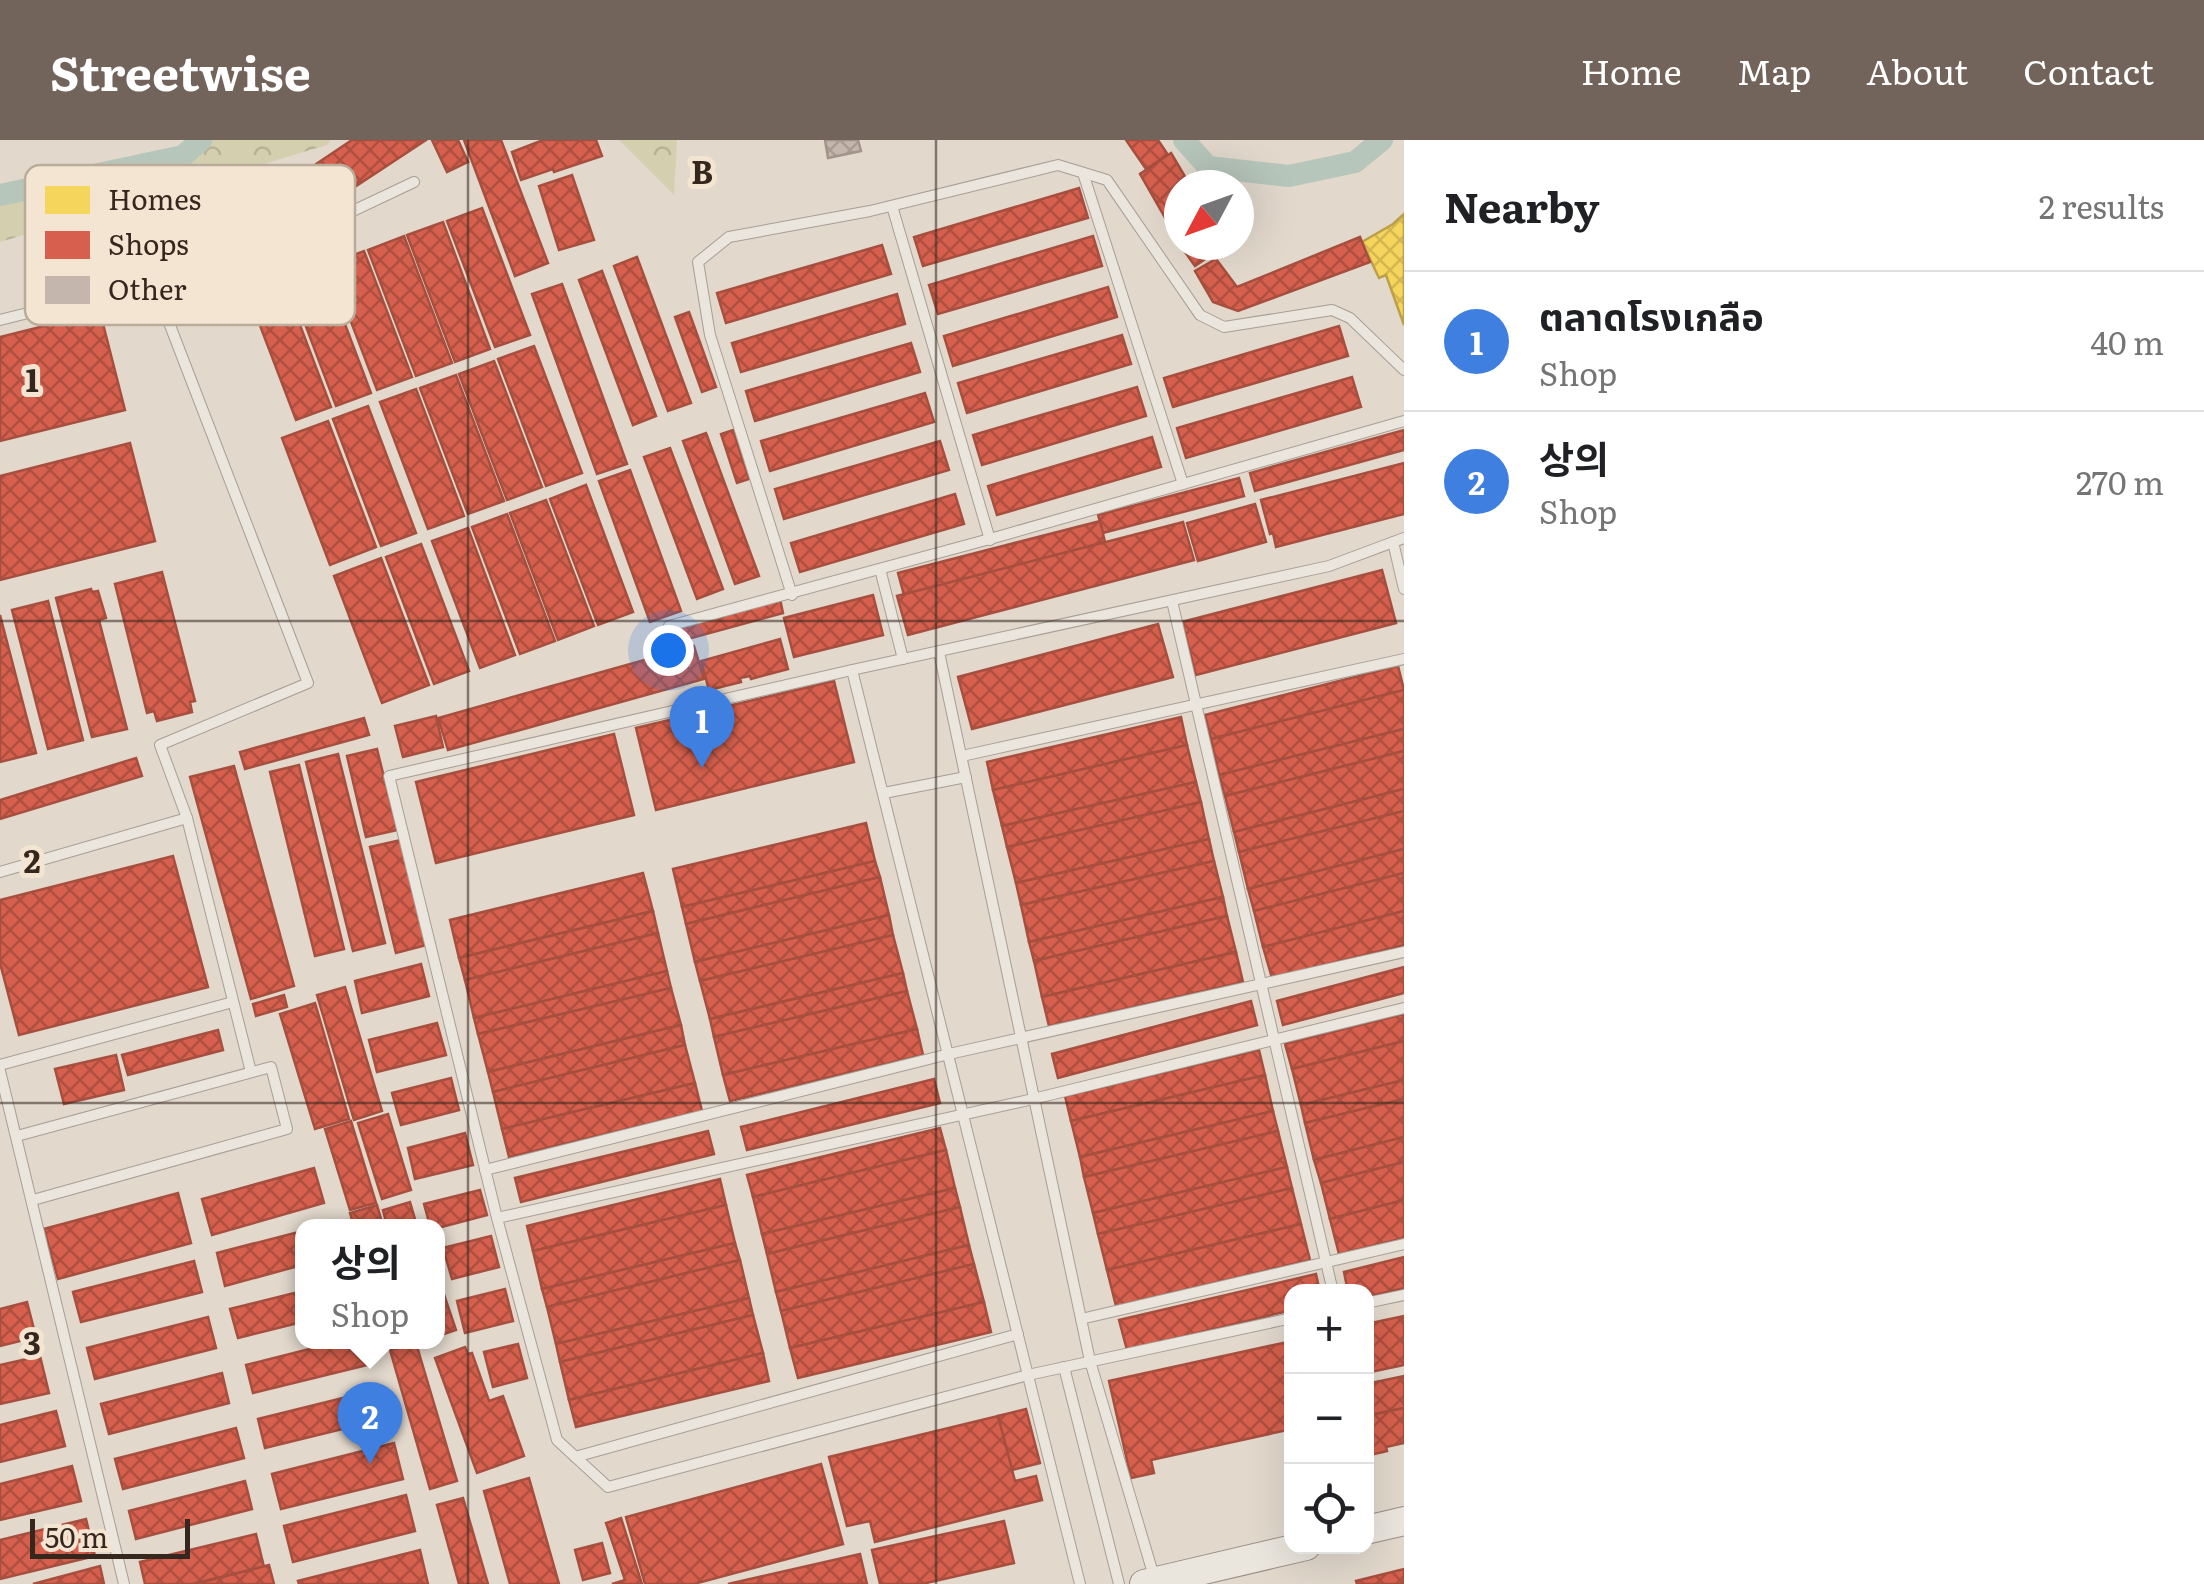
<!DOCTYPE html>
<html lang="en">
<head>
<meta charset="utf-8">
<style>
	body { margin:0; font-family:Literata,"Noto Sans KR","Noto Sans Thai",serif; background:#f6f6f6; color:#202124 }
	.controls { position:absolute; right:30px; bottom:30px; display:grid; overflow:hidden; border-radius:20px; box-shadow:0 10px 40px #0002 }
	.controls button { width:90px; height:90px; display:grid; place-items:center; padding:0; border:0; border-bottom:2px solid #e0e0e0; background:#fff; color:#202124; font:50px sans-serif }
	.compass { position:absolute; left:1164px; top:30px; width:90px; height:90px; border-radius:50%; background:#fff; box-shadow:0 10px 40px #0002; rotate:229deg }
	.scale { position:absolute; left:30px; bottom:25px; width:160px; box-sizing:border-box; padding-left:10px; border:5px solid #35261e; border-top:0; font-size:28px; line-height:35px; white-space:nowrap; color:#35261e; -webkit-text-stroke:8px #f3e5d1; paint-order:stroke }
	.you { position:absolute; left:668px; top:510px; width:35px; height:35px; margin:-25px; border:8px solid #fff; border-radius:50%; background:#1a73e8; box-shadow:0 0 0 15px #1a73e833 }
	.badge { display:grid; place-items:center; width:65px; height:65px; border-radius:50%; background:#72645b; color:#fff; font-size:32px; font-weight:700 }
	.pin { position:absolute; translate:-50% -82px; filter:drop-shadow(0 2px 5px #0008) }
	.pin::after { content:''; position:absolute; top:52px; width:35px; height:30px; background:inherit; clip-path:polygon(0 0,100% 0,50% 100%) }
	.popup { position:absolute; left:295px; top:1079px; width:150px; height:130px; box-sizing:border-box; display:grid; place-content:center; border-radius:20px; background:#fff; filter:drop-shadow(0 2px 8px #0005); font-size:32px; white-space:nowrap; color:#757577 }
	.popup b { font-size:38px; color:#202124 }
	.popup::after { content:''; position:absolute; left:50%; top:100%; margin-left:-20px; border:20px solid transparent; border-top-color:#fff }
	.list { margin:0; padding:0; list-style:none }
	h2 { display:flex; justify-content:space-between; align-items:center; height:130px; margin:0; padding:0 40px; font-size:42px }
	h2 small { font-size:32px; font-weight:400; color:#757577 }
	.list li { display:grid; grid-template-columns:65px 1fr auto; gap:30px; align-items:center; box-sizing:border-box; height:140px; padding:0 40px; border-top:2px solid #e0e0e0 }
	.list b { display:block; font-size:38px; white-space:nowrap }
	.list p { margin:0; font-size:32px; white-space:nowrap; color:#757577 }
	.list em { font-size:32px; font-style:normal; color:#757577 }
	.icon { flex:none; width:55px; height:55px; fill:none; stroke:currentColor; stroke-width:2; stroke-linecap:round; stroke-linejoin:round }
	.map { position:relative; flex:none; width:1404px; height:1444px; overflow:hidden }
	header { display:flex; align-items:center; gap:60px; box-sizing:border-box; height:140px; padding:0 50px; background:#72645b; color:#fff }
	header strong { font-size:48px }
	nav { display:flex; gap:55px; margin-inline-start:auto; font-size:35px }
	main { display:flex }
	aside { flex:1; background:#fff }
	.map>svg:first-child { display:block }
</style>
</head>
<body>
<header>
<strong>Streetwise</strong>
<nav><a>Home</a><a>Map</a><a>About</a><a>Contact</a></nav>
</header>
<main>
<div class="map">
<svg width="1404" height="1444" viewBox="0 0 1404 1444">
	<defs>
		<pattern id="forest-crowns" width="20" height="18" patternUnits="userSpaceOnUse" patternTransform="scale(2.5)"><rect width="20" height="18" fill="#d4cfaf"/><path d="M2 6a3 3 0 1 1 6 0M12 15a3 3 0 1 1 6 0" fill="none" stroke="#b7b296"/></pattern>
		<pattern id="homes-cross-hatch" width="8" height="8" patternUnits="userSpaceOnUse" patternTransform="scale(2.5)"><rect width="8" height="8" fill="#f6d55c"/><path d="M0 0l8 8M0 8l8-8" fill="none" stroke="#d4b750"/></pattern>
		<pattern id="shops-cross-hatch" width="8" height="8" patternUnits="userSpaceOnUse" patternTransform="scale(2.5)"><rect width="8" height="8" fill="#d6604d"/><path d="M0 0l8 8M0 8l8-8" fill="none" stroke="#ae4f3f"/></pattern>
		<pattern id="building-cross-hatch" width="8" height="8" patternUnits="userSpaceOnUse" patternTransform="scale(2.5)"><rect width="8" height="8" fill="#c5b6ad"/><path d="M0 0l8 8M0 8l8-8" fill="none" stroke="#aa9c94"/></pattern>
	</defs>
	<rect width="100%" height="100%" fill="#e2d8cc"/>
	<g fill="url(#forest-crowns)">
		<polygon points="204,0 331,0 327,5 0,102 0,59 186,20"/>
		<polygon points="619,0 677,0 674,55"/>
	</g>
	<polygon fill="url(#homes-cross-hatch)" stroke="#bca049" stroke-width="2.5" points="1404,74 1404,185 1386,135 1379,138 1362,102 1393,84"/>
	<g fill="url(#shops-cross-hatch)" stroke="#a64f3f" stroke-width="2.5">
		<polygon points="352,0 426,0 338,58 316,24"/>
		<polygon points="432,0 458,0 468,22 447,32"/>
		<polygon points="464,0 501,0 548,123 515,136"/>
		<polygon points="543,0 596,0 602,16 554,32 553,29 521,40 512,12"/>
		<polygon points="1126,0 1158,0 1168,15 1146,29"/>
		<polygon points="1171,13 1190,45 1179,45 1179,102 1140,34"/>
		<polygon points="315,32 325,64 219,97 209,64"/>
		<polygon points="572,35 594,100 559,110 539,46"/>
		<polygon points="1079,48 1088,78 923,126 914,97"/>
		<polygon points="198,65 209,117 172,125 161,73"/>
		<polygon points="482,68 530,195 495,207 447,81"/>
		<polygon points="443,82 490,209 455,222 407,95"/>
		<polygon points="404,96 452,223 416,236 368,110"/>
		<polygon points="1093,96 1102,126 938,174 929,145"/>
		<polygon points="1360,97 1370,122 1238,171 1213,162 1195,131 1216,119 1237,147"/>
		<polygon points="99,104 108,141 74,150 64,113"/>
		<polygon points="882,105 891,134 726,183 717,153"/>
		<polygon points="1180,105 1217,105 1220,109 1195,126"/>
		<polygon points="364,111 412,237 377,250 329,124"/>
		<polygon points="637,117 691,263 668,271 614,126"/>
		<polygon points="323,126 371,253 336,266 288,139"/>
		<polygon points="602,131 656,276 633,285 579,140"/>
		<polygon points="283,140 331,267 296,280 248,154"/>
		<polygon points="562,144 627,324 597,334 532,154"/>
		<polygon points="1108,147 1117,177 953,226 944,196"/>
		<polygon points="897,154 905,184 741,232 732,203"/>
		<polygon points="100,172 125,270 0,301 0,197"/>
		<polygon points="689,172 716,247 702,252 675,177"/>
		<polygon points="1339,186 1348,216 1173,267 1164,238"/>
		<polygon points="1122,195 1131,224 967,273 958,243"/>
		<polygon points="911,203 920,232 755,281 746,251"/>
		<polygon points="534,206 582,333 546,346 498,219"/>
		<polygon points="494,221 542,347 507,360 459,234"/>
		<polygon points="456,235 504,361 468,374 420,248"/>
		<polygon points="1352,237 1361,267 1186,318 1177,288"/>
		<polygon points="1137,247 1146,276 982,325 973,295"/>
		<polygon points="416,249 464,376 428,389 380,262"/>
		<polygon points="925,253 934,282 770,331 761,301"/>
		<polygon points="368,266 416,393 381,406 333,279"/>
		<polygon points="328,281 376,407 330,425 282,298"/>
		<polygon points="733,290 749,339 737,343 721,294"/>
		<polygon points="1404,290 1404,310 1255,351 1250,333"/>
		<polygon points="706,293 759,436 735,444 683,301"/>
		<polygon points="1152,297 1161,327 997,375 988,346"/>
		<polygon points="940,301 949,330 784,379 775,349"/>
		<polygon points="130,303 155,401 0,440 0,336"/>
		<polygon points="670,308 723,449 697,459 644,317"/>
		<polygon points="1404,323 1404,374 1276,407 1273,393 1270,394 1261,360"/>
		<polygon points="630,330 681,471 650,482 599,341"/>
		<polygon points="1239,338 1244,356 1103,393 1098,375"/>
		<polygon points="586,345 633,472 598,485 550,359"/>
		<polygon points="955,354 964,384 800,432 791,403"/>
		<polygon points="546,360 594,486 558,500 510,373"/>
		<polygon points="1255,364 1266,402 1198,421 1187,383"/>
		<polygon points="507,374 555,501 520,514 472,387"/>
		<polygon points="1100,381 1105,402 904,455 898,433"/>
		<polygon points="1183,382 1194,420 908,495 897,456"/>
		<polygon points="468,388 515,515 480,528 432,401"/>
		<polygon points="421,404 469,531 434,544 386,417"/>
		<polygon points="381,418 429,545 382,563 334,436"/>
		<polygon points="1382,430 1396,483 1196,535 1182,482"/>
		<polygon points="162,432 195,561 190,562 192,572 157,581 154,571 147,573 115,444"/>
		<polygon points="91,449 92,452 98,451 106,478 99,480 127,589 92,597 56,458"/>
		<polygon points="873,455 883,495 794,517 784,478"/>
		<polygon points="780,459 783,473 666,505 662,491"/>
		<polygon points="48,461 83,600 48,609 12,470"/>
		<polygon points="0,475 36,613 0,622"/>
		<polygon points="1158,484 1173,537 972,589 958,537"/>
		<polygon points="780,499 788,529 751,539 750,536 740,538 741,542 709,550 701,521"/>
		<polygon points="694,506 704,539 448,610 438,578"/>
		<polygon points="1398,526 1404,550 1211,599 1205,575"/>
		<polygon points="834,541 854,622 656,670 636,588"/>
		<polygon points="1404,550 1404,589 1219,635 1211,599"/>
		<polygon points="436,576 443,607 403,617 395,586"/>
		<polygon points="1181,577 1187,605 993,650 987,622"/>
		<polygon points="364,578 369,595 245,629 240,612"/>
		<polygon points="1404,589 1404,611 1225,656 1219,635"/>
		<polygon points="614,594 634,675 436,723 416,642"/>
		<polygon points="1187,605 1196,642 1002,686 993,650"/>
		<polygon points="377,609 397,690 366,697 347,616"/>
		<polygon points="1404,611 1404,649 1234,692 1225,656"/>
		<polygon points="338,614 385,803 353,811 306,622"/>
		<polygon points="136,618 142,636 0,679 0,660"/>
		<polygon points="299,625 344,809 315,816 270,632"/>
		<polygon points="234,626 294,846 251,859 190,637"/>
		<polygon points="1196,642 1201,662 1007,707 1002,686"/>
		<polygon points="1404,649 1404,671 1239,712 1234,692"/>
		<polygon points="1201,662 1209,699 1016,743 1007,707"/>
		<polygon points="1404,671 1404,709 1248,749 1239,712"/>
		<polygon points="866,683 875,721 682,767 673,729"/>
		<polygon points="1209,699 1214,721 1021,765 1016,743"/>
		<polygon points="401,700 426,805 396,813 370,707"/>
		<polygon points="1404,709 1404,733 1254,771 1248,749"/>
		<polygon points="173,716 208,847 19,895 0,823 0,760"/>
		<polygon points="875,721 880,737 686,784 682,767"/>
		<polygon points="1214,721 1223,757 1029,802 1021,765"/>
		<polygon points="643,733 653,771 459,818 450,780"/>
		<polygon points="1404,733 1404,771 1263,807 1254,771"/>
		<polygon points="880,737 889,775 695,822 686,784"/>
		<polygon points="1223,757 1227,776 1034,821 1029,802"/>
		<polygon points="653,771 658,793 465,840 459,818"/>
		<polygon points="1404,771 1404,805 1272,838 1263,807"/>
		<polygon points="889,775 893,795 700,841 695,822"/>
		<polygon points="1227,776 1236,812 1042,857 1034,821"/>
		<polygon points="658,793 667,831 474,878 465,840"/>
		<polygon points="893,795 903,833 710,879 700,841"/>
		<polygon points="1236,812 1243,842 1049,886 1042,857"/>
		<polygon points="421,824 429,856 362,873 355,841"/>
		<polygon points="1404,827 1404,853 1283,885 1277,861"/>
		<polygon points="667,831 671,848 478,894 474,878"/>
		<polygon points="903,833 907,851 714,897 710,879"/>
		<polygon points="345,847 382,971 354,980 317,855"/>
		<polygon points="671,848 681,885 488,932 478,894"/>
		<polygon points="907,851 917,889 723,935 714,897"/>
		<polygon points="284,855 287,867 256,876 253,864"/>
		<polygon points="1251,861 1257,885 1058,938 1052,914"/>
		<polygon points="315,863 349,979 315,989 280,874"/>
		<polygon points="1404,874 1404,901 1292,929 1285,904"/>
		<polygon points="437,883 446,915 377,932 369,900"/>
		<polygon points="681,885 685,905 493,952 488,932"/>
		<polygon points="917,889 923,915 730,961 723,935"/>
		<polygon points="218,890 223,910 128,935 122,915"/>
		<polygon points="1404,901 1404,940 1301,965 1292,929"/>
		<polygon points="685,905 695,943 502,989 493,952"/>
		<polygon points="1259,910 1265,935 1071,981 1065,956"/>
		<polygon points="116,915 124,950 64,964 55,929"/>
		<polygon points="1265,935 1273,971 1080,1017 1071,981"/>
		<polygon points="451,938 459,970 401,985 392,953"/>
		<polygon points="934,939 940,963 747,1010 741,987"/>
		<polygon points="1404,940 1404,959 1305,983 1301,965"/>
		<polygon points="695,943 702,971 509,1017 502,989"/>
		<polygon points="1404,959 1404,997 1314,1020 1305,983"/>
		<polygon points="1273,971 1278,991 1084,1037 1080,1017"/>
		<polygon points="388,974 411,1050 382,1059 358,983"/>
		<polygon points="351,981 376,1063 350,1070 325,989"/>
		<polygon points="940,988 946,1010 753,1057 747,1035"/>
		<polygon points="708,991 714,1014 521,1062 515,1038"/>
		<polygon points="1278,991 1287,1027 1093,1073 1084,1037"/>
		<polygon points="465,993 473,1025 415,1039 408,1008"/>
		<polygon points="1404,997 1404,1022 1321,1043 1314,1020"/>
		<polygon points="946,1010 955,1048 762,1094 753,1057"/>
		<polygon points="1404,1022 1404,1060 1330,1079 1321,1043"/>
		<polygon points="1287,1027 1292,1048 1098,1094 1093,1073"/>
		<polygon points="314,1028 324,1063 212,1095 202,1059"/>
		<polygon points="720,1039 726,1065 533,1111 527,1086"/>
		<polygon points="955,1048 960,1067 767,1114 762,1094"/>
		<polygon points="1292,1048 1301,1084 1107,1130 1098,1094"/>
		<polygon points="480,1050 487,1075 438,1088 430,1086 424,1064"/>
		<polygon points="178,1053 191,1103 58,1139 44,1089"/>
		<polygon points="1404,1060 1404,1098 1339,1114 1330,1079"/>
		<polygon points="410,1062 417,1086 387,1086 383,1070"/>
		<polygon points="377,1065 383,1086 354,1086 350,1073"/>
		<polygon points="726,1065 735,1103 542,1149 533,1111"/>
		<polygon points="960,1067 969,1105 776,1152 767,1114"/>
		<polygon points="1301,1084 1310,1120 1116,1166 1107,1130"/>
		<polygon points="302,1091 302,1125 225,1146 217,1113"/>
		<polygon points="491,1096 499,1127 452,1139 443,1108"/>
		<polygon points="735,1103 740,1120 547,1167 542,1149"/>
		<polygon points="969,1105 974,1124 781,1171 776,1152"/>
		<polygon points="1404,1117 1404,1148 1366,1157 1366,1152 1348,1152 1344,1132"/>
		<polygon points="740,1120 749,1158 556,1204 547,1167"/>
		<polygon points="194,1121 202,1152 81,1182 73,1152"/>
		<polygon points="974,1124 984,1162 790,1208 781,1171"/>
		<polygon points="1316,1134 1320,1152 1292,1152 1292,1170 1127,1210 1119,1180"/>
		<polygon points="438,1137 456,1190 438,1196"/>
		<polygon points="505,1149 513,1181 465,1193 457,1161"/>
		<polygon points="302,1151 302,1182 238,1198 230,1169"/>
		<polygon points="749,1158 753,1175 560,1222 556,1204"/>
		<polygon points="27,1162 36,1197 0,1206 0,1169"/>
		<polygon points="984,1162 991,1192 798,1238 790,1208"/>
		<polygon points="753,1175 763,1213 569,1260 560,1222"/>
		<polygon points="1404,1176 1404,1225 1366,1233 1366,1184"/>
		<polygon points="208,1177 216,1208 95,1239 87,1208"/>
		<polygon points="1292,1201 1292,1289 1151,1320 1154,1333 1131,1338 1109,1241"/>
		<polygon points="337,1202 365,1202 371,1224 253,1253 246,1225"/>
		<polygon points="416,1203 457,1341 430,1349 390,1210"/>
		<polygon points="518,1204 527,1238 493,1247 484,1212"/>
		<polygon points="465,1207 468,1214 472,1213 489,1261 503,1256 524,1316 477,1333 435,1218"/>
		<polygon points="763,1213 769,1241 576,1287 569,1260"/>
		<polygon points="40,1216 49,1253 0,1264 0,1225"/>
		<polygon points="222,1233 229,1263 109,1294 101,1264"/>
		<polygon points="1404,1236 1404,1268 1366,1276 1366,1244"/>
		<polygon points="375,1250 383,1279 265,1308 258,1279"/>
		<polygon points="1404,1268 1404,1303 1386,1307 1387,1311 1366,1316 1366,1276"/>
		<polygon points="1026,1269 1040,1323 1012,1330 998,1276"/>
		<polygon points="56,1271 65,1306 0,1322 0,1285"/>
		<polygon points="998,1276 1015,1341 1036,1336 1042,1360 875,1402 870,1381 847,1386 829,1317"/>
		<polygon points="236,1288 244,1318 123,1349 115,1319"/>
		<polygon points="394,1303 403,1339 281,1369 272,1334"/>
		<polygon points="821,1324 843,1404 694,1444 645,1444 626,1377"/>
		<polygon points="72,1326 81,1361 0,1380 0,1344"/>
		<polygon points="529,1338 559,1444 510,1444 484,1351"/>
		<polygon points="245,1341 252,1369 136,1399 129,1371"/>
		<polygon points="406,1355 415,1391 293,1422 284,1386"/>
		<polygon points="463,1358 488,1444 459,1444 437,1365"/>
		<polygon points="621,1378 642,1444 612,1444 625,1440 606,1383"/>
		<polygon points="86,1379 95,1416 0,1439 0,1400"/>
		<polygon points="1004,1381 1014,1423 922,1444 880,1444 872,1410"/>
		<polygon points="256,1394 264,1427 192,1444 145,1444 140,1422"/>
		<polygon points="602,1403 610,1433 583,1440 575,1410"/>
		<polygon points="420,1410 428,1444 299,1444 298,1441"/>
		<polygon points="860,1414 867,1444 728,1444"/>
		<polygon points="269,1425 274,1444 195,1444"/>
		<polygon points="100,1426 104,1444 33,1444"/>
		<polygon points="1404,1429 1404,1444 1357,1444 1356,1441"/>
	</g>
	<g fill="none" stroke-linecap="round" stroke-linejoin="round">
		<g stroke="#b7c6ba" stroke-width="22">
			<polyline points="1184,0 1208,27 1289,36 1355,22 1382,0"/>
			<polyline points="0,55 183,16 201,0"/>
		</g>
	</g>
	<polygon fill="url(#building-cross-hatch)" stroke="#a2948b" stroke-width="2.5" points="825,0 858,0 861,11 828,18"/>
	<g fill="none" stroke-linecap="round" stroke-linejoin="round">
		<defs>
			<g id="service">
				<polyline points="1083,33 1183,344"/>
				<polyline points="892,66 990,400"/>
				<polyline points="161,162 414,42"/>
				<polyline points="0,180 109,153 161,162 308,543 160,605 187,678"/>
				<polyline points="1393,402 1404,449"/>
				<polyline points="880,429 903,519"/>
				<polyline points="792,455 710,195 698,122 729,97 870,71 1058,25 1107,40 1200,175 1224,187 1332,170 1350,178 1404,230"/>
				<polyline points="1172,461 1333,1152"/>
				<polyline points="669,486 997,397 1404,281"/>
				<polyline points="939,512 1090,1221 1155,1440"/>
				<polyline points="852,530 1080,1444"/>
				<polyline points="962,616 1404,519"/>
				<polyline points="884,653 966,637"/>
				<polyline points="0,732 187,678 251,932"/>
				<polyline points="0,925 233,862"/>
				<polyline points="0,931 124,1444"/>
				<polyline points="17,996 271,927 287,989 33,1060"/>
				<polyline points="485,1030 949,914 1404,812"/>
				<polyline points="497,1078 1033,959 1404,868"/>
				<polyline points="1366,1163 1404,1155"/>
				<polyline points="1292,1178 1028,1235 608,1347 557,1300 497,1078 389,636 852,530 1329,426 1404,398"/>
				<polyline points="1081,1179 1404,1104"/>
				<polyline points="1064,1227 1119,1444"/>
				<polyline points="575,1317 1018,1194"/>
			</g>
			<g id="secondary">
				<polyline points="1366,1390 1404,1381"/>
				<polyline points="1144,1444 1306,1406"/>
			</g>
		</defs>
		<use href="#service" stroke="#a79e95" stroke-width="12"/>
		<use href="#secondary" stroke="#978d84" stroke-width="30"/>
		<use href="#service" stroke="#eae5dd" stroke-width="10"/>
		<use href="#secondary" stroke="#eae5dd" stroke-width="28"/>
	</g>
	<path fill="none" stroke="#35261e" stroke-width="2.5" stroke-opacity="0.55" d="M 468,0 L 468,1444M 936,0 L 936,1444M 0,481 L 1404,481M 0,963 L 1404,963"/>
	<rect x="25" y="25" width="330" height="160" rx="15" fill="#f3e5d1" stroke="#baac9b" stroke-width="2.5"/>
	<rect x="45" y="46" width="45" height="28" fill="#f6d55c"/>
	<rect x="45" y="91" width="45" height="28" fill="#d6604d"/>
	<rect x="45" y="136" width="45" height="28" fill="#c5b6ad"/>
	<g font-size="28" fill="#35261e">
		<text x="108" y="70">Homes</text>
		<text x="108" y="115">Shops</text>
		<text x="108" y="160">Other</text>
	</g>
	<g font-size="32" text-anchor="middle" font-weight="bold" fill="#35261e" stroke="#f3e5d1" stroke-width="10" stroke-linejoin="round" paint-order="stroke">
		<text x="702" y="44">B</text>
		<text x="32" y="252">1</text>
		<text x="32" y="733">2</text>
		<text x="32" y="1215">3</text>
	</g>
</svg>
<div class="controls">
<button>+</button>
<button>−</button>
<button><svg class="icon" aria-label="locate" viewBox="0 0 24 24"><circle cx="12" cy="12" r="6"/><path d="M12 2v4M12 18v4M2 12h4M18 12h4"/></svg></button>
</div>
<svg class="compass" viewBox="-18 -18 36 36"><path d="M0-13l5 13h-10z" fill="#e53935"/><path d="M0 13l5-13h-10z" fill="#757577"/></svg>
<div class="scale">50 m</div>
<div class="you"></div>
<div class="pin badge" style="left:702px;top:628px;background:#3f7fe0">1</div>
<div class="pin badge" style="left:370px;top:1324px;background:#3f7fe0">2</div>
<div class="popup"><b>상의</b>Shop</div>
</div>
<aside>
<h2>Nearby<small>2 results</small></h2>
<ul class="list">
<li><span class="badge" style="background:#3f7fe0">1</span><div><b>ตลาดโรงเกลือ</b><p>Shop</p></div><em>40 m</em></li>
<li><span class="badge" style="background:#3f7fe0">2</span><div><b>상의</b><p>Shop</p></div><em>270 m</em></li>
</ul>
</aside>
</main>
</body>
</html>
